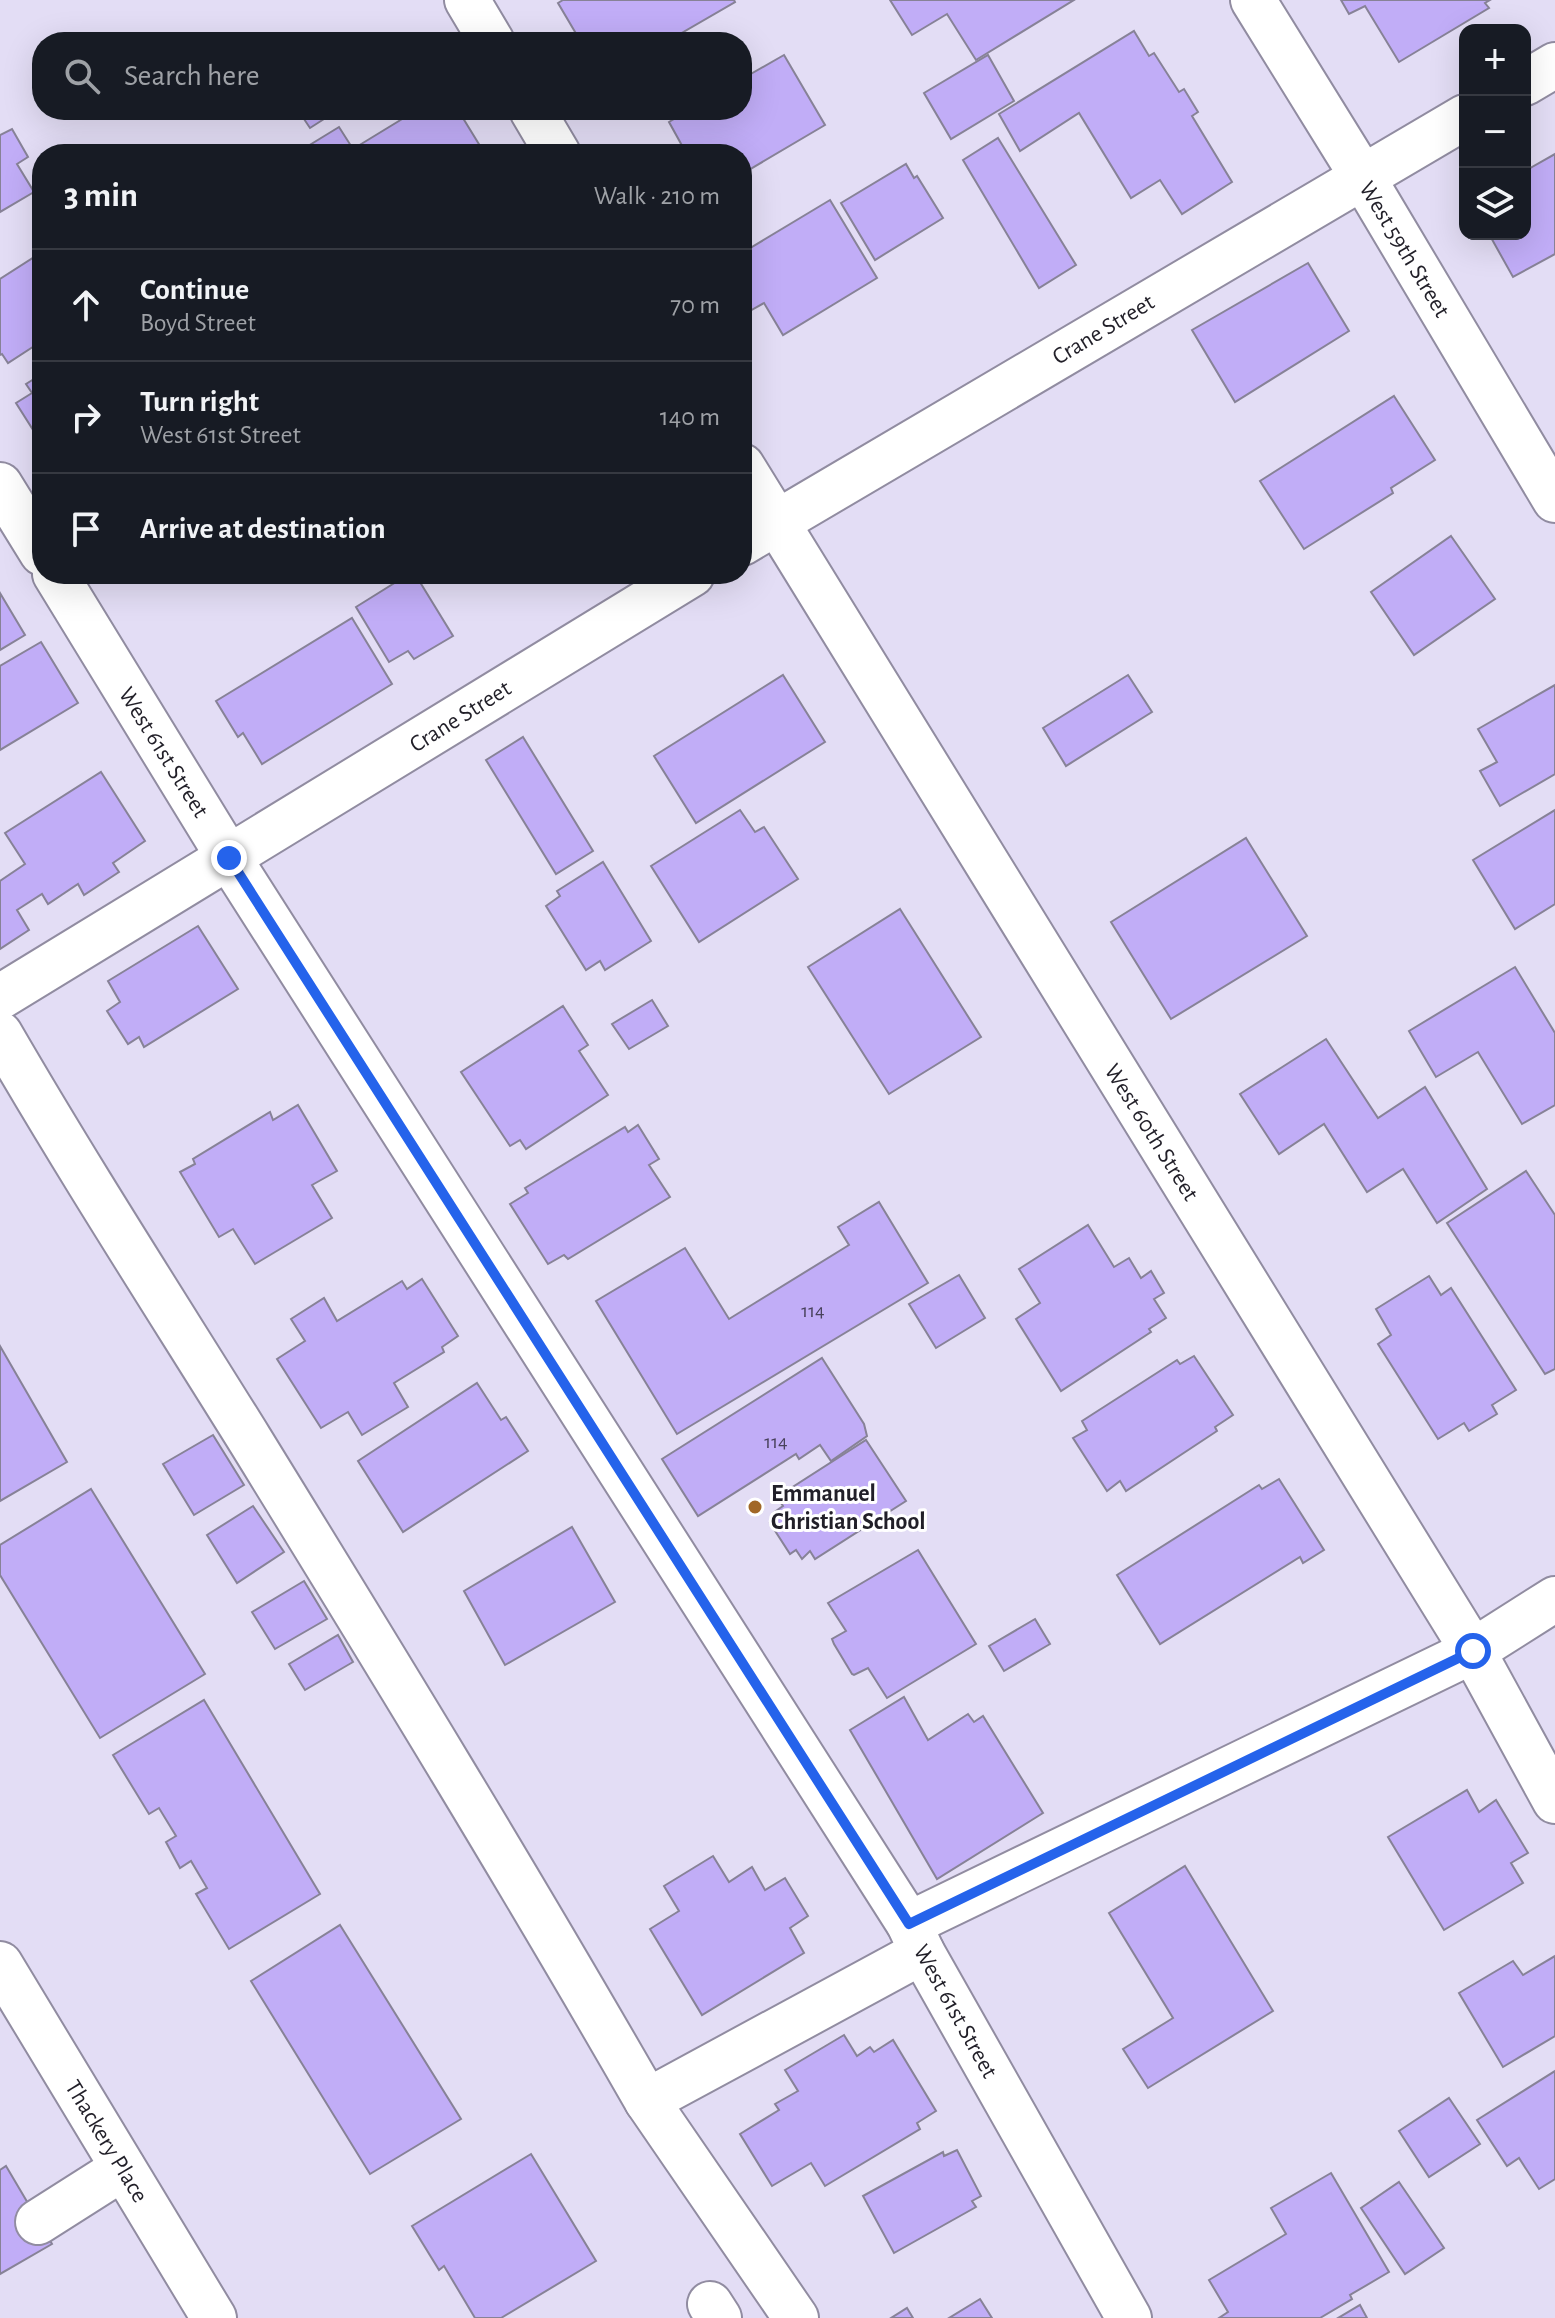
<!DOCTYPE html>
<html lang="en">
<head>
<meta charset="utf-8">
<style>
	body { margin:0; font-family:"Alegreya Sans",sans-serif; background:#20242c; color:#f1f3f6 }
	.controls { position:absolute; right:24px; top:24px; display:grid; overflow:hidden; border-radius:16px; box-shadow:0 8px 32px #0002 }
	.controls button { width:72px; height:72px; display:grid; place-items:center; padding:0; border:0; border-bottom:2px solid #363941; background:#171b24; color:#f1f3f6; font:40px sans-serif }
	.stop { position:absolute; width:24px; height:24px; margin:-18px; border:6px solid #2563eb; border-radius:50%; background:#fff }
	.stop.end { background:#2563eb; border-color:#fff; box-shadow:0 2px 8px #0008 }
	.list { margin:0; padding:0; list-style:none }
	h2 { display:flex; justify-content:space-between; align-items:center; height:104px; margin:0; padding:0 32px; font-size:34px }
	h2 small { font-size:26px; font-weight:400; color:#9ea1a6 }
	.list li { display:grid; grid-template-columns:52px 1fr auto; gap:24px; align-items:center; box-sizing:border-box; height:112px; padding:0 32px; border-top:2px solid #363941 }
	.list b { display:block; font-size:30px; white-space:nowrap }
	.list p { margin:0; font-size:26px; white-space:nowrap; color:#9ea1a6 }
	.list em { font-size:26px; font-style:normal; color:#9ea1a6 }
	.icon { flex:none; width:44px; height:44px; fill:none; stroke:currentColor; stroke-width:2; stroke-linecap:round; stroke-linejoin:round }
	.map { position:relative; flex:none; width:1555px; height:2318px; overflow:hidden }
	.search { position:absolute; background:#171b24; box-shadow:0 8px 32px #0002; left:32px; top:32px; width:720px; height:88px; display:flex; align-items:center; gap:20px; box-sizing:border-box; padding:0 28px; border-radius:32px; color:#9ea1a6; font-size:30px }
	.panel { position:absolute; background:#171b24; box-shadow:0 8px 32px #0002; left:32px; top:144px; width:720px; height:440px; border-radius:32px }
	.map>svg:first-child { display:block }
</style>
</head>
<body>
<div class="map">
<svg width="1555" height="2318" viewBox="0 0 1555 2318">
	<rect width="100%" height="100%" fill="#e3ddf5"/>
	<g fill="#c1adf7" stroke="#878297" stroke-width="2">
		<polygon points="563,0 734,0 735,2 666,42 581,42 558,3"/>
		<polygon points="890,0 1074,0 976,60 947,14 912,35"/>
		<polygon points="1341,0 1490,0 1485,3 1489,8 1399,62 1365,6 1349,14"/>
		<polygon points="1134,31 1149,56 1154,53 1179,92 1184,89 1198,112 1192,116 1232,182 1182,214 1160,180 1131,198 1079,113 1020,151 999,114"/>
		<polygon points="784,55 825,125 742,174 742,154 680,154 685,151 669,122 689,110 742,110 742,79"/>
		<polygon points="988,55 1014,101 951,139 924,93"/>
		<polygon points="298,110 338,110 310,128"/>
		<polygon points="417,110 458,110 485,154 295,154 339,127 353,149"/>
		<polygon points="12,129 28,157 17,164 34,192 0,212 0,135"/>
		<polygon points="998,138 1076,265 1039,288 963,160"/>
		<polygon points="1555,154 1555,254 1513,277 1489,234 1525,234 1525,171"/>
		<polygon points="906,164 914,178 917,176 943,218 875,260 841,203"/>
		<polygon points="830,200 877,278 783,335 764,303 748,312 742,303 742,253"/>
		<polygon points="42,252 42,341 8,363 2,354 0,355 0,279"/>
		<polygon points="1308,263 1349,331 1235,402 1192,330"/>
		<polygon points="42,374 42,444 16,403 32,393 26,384"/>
		<polygon points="1394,396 1435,460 1391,488 1393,493 1304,549 1260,481"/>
		<polygon points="1451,536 1495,599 1414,655 1371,592"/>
		<polygon points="415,574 453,636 414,659 408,651 389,662 356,607 409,574"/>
		<polygon points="0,593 25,635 0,650"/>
		<polygon points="352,618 392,684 262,764 243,733 238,737 216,701"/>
		<polygon points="41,642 78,703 0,750 0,666"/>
		<polygon points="783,675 825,742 696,823 654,756"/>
		<polygon points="1128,675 1152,712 1066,766 1043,728"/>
		<polygon points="1555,685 1555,774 1500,806 1480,771 1497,762 1478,729"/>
		<polygon points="523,737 593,851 556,874 486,760"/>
		<polygon points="101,772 145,841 113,863 119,872 84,895 78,884 48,904 42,894 17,910 29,930 0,949 0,881 25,864 5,833"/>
		<polygon points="740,810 755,832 764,827 798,879 699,942 651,866"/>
		<polygon points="1555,810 1555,904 1515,929 1473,860"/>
		<polygon points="1246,838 1307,936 1171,1019 1111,922"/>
		<polygon points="603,862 651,941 605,970 600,961 586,970 546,906 560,896 557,891"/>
		<polygon points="900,909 981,1037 889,1094 808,967"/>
		<polygon points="198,926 238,989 144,1047 139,1037 128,1044 107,1011 120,1002 108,981"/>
		<polygon points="1515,967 1555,1033 1555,1105 1522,1124 1478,1052 1436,1077 1409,1031"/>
		<polygon points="652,1000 668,1026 629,1049 612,1024"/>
		<polygon points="563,1006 588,1045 579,1051 608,1095 526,1149 520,1140 510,1146 461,1072"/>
		<polygon points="1326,1039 1378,1118 1425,1087 1487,1189 1437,1223 1403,1169 1367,1192 1324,1124 1279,1154 1240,1094"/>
		<polygon points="298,1105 337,1171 312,1185 332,1218 255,1264 233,1229 219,1237 180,1172 195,1164 193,1159 270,1112 273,1120"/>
		<polygon points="638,1125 659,1159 649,1165 670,1197 568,1259 564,1255 548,1264 510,1204 528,1193 525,1188 625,1127 628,1132"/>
		<polygon points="1526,1171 1555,1215 1555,1369 1545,1374 1447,1223"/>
		<polygon points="879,1202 928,1283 677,1434 596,1301 685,1248 729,1319 849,1245 838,1227"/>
		<polygon points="1088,1225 1114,1267 1129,1258 1141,1278 1151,1271 1164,1293 1154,1299 1166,1318 1149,1329 1151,1332 1061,1391 1016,1319 1040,1303 1019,1269"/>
		<polygon points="959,1275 985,1318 936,1348 909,1304"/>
		<polygon points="1429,1276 1441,1295 1451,1288 1516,1390 1492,1405 1497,1414 1469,1431 1464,1423 1438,1439 1378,1344 1391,1335 1376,1309"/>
		<polygon points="422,1279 458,1336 442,1347 444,1352 394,1383 408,1407 362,1435 348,1412 321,1428 277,1359 305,1341 291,1319 324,1298 337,1321 402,1281 407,1289"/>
		<polygon points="0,1346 67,1462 0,1501"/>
		<polygon points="1194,1356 1233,1415 1215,1427 1217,1431 1126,1491 1120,1481 1107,1491 1073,1438 1087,1430 1082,1421 1177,1360 1180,1364"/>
		<polygon points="822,1358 864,1424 867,1436 831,1461 820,1445 799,1459 796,1454 698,1516 662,1459"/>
		<polygon points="477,1383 501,1420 506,1417 528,1451 403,1532 358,1461"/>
		<polygon points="213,1435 244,1485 194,1515 163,1464"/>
		<polygon points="866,1440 906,1501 815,1559 810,1551 802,1559 796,1550 790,1554 770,1523 776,1518 773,1513 783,1506 777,1497"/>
		<polygon points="1279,1479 1324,1550 1303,1563 1300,1557 1160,1644 1117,1575 1259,1485 1262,1489"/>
		<polygon points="91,1489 205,1674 100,1738 0,1575 0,1545"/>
		<polygon points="253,1506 284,1552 237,1583 207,1535"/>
		<polygon points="572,1527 615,1602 505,1665 464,1591"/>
		<polygon points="918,1550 976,1644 887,1698 868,1668 854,1675 852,1674 834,1644 832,1639 846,1631 828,1603"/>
		<polygon points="304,1581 327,1619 275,1649 252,1612"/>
		<polygon points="1035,1619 1050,1644 1004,1671 989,1646"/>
		<polygon points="338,1635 353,1662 305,1690 289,1664"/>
		<polygon points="904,1697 928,1740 968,1714 974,1722 983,1716 1043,1813 937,1879 850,1730"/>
		<polygon points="204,1700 320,1894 229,1949 196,1894 207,1888 191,1861 180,1868 166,1842 176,1836 159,1808 149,1814 113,1755"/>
		<polygon points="1467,1790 1479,1812 1496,1800 1528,1853 1511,1863 1523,1883 1444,1930 1388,1837"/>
		<polygon points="713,1856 729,1882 752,1867 765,1890 785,1878 808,1916 790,1928 804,1953 702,2015 650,1929 679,1911 664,1886"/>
		<polygon points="1185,1866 1273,2011 1148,2088 1123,2049 1173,2018 1109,1913"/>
		<polygon points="340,1925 461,2119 370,2174 251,1981"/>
		<polygon points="1555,1956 1555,2036 1503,2067 1459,1993 1513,1961 1523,1975"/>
		<polygon points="844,2035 857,2056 870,2047 874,2052 893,2040 936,2111 917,2123 920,2129 825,2186 811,2163 772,2186 740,2134 779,2110 775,2104 798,2091 785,2070"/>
		<polygon points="1555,2071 1555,2179 1539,2189 1519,2158 1507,2166 1477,2120"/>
		<polygon points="1449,2098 1480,2144 1429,2177 1399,2131"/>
		<polygon points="957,2150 981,2196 972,2201 976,2207 894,2253 863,2196 943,2152 944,2156"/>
		<polygon points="531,2154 596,2261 501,2318 475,2318 444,2266 439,2270 412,2226"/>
		<polygon points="6,2166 52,2244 0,2274 0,2170"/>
		<polygon points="1331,2173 1389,2272 1350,2295 1352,2299 1320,2318 1219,2318 1228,2312 1209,2280 1286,2234 1271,2208"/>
		<polygon points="1399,2182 1444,2248 1405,2274 1361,2208"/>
		<polygon points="980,2299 992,2318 949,2318"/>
		<polygon points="1360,2305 1367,2318 1338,2318"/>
		<polygon points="907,2308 913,2318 891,2318"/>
	</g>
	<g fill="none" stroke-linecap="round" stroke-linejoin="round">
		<defs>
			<g id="minor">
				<polyline points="467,0 492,42"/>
				<polyline points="1253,0 1362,176 1555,500"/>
				<polyline points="1525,83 1555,65"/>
				<polyline points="532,110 558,154"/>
				<polyline points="742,466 1473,1651 1555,1801"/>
				<polyline points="0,485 42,553"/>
				<polyline points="742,543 1465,117"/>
				<polyline points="55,574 229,858 909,1924 922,1952 1129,2318"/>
				<polyline points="0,997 692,574"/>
				<path d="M 0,1034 C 80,1172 166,1305 250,1440 C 385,1659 519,1878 647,2101 L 922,1952"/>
				<polyline points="909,1924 1473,1651 1555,1599"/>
				<polyline points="0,1964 214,2318"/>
				<polyline points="647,2101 796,2318"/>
				<polyline points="38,2222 123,2168"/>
				<polyline points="710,2304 719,2318"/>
			</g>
		</defs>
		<use href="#minor" stroke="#918ca1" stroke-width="48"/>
		<use href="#minor" stroke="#fff" stroke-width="44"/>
	</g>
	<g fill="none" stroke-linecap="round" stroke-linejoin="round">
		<polyline stroke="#2563eb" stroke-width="10" points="229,858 909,1924 1473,1651"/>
	</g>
	<circle fill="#a16727" stroke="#fff" stroke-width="3" cx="755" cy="1507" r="8"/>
	<g text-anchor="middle" stroke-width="6" stroke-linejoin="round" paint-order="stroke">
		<g font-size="20" fill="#49425c">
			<text x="813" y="1317">114</text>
			<text x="776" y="1448">114</text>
		</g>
		<g font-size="24" fill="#211f28" stroke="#fff">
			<text transform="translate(1405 249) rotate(59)" y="8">West 59th Street</text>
			<text transform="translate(1103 329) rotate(-31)" y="8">Crane Street</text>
			<text transform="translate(460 716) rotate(-32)" y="8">Crane Street</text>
			<text transform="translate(164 752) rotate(58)" y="8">West 61st Street</text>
			<text transform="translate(1152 1132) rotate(58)" y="8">West 60th Street</text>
			<text transform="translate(956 2011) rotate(61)" y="8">West 61st Street</text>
			<text transform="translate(107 2141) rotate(59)" y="8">Thackery Place</text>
		</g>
		<g font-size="24" font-weight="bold" fill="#211f28" stroke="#fff" text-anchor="start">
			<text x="771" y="1501">Emmanuel<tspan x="771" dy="28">Christian School</tspan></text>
		</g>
	</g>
</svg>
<div class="controls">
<button>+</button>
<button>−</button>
<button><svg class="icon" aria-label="layers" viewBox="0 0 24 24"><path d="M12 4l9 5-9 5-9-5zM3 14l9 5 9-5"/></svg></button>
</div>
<div class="stop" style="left:1473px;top:1651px"></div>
<div class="stop end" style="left:229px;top:858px"></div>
<div class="search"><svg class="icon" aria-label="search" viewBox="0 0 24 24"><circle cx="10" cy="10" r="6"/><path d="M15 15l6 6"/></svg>Search here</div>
<section class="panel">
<h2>3 min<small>Walk · 210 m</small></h2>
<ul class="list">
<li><svg class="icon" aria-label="ahead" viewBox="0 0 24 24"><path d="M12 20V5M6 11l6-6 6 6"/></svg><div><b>Continue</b><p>Boyd Street</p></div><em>70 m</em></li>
<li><svg class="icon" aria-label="right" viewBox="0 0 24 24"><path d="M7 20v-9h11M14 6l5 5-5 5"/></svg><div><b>Turn right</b><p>West 61st Street</p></div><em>140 m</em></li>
<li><svg class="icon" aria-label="arrive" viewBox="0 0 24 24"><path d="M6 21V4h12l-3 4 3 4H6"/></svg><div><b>Arrive at destination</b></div></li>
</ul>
</section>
</div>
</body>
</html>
